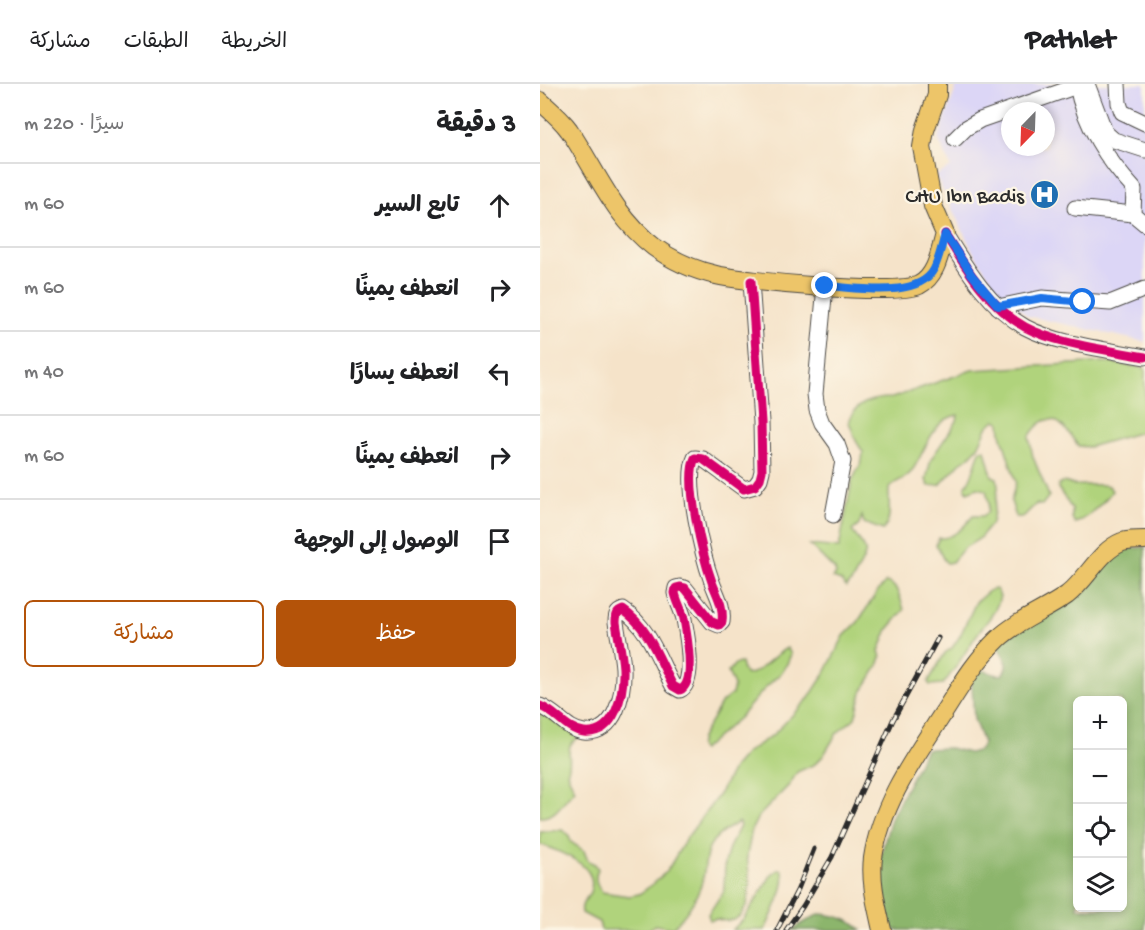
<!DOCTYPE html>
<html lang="ar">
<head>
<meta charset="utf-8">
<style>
	body { margin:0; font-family:"Gochi Hand","Playpen Sans Arabic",sans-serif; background:#f6f6f6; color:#202124; direction:rtl }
	.controls { position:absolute; right:18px; bottom:18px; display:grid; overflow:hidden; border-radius:9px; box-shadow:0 3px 9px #0003 }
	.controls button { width:54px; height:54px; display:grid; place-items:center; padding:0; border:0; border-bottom:2px solid #e0e0e0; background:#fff; color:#202124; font:30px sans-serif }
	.compass { position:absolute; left:461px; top:18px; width:54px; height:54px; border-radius:50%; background:#fff; box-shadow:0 3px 9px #0003; rotate:203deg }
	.stop { position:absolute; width:18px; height:18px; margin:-14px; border:4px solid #1a73e8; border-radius:50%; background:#fff }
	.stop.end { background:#1a73e8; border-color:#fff; box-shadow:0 2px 6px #0008 }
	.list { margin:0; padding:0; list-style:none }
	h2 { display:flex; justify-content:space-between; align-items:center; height:78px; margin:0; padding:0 24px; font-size:26px }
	h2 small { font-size:20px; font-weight:400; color:#757577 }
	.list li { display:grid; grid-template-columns:39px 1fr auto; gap:18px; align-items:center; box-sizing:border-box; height:84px; padding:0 24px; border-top:2px solid #e0e0e0 }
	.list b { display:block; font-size:22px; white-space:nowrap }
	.list em { font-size:20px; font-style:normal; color:#757577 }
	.actions { display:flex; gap:12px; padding:18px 24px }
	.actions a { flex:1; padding:14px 0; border:2px solid #b45309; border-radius:9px; text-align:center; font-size:21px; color:#b45309 }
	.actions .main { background:#b45309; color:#fff }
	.icon { flex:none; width:33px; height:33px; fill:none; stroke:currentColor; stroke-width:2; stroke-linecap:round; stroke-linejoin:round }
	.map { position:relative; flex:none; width:605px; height:846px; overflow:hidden; direction:ltr }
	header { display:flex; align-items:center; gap:36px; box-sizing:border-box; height:84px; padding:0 30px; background:#fff; border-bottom:2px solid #e0e0e0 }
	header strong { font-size:28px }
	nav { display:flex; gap:33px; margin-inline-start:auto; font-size:21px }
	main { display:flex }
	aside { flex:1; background:#fff }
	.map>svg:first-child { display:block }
</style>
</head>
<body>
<header>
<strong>Pathlet</strong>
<nav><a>الخريطة</a><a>الطبقات</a><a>مشاركة</a></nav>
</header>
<main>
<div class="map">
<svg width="605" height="846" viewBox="0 0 605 846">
	<rect width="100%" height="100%" fill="#fcf5e5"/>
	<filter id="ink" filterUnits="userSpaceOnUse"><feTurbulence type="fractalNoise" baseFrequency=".0167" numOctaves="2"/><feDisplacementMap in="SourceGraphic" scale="12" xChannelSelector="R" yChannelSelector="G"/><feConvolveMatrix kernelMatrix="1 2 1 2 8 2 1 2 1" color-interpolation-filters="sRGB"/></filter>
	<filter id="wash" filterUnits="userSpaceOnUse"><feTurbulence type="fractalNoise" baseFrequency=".008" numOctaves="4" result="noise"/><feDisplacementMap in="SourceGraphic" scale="24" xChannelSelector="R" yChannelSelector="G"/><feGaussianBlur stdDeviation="1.35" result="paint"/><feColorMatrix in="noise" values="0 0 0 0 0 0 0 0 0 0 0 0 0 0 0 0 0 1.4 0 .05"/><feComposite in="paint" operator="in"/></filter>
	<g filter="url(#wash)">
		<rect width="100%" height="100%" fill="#f5e3c9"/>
		<path fill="#dcd6f6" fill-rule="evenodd" d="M 415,0 L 605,0 L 605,258 L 488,232 L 456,204 L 432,166 L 396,92 L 411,83 L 398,55 L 416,4 ZM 470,27 L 506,27 L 506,63 L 470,63 Z"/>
		<g fill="#b0d37c" stroke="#6e7f54" stroke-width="1.5">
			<path d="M 564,278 L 605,284 L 605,347 L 549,363 L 538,362 C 523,339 509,321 489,353 L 493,373 L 509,412 L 502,421 L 496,420 L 483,433 L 476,433 L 471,417 L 476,398 L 461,350 L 460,338 L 455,336 L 448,342 L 438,363 L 429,373 L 420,379 L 400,401 L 389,402 L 386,396 L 391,375 L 417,337 L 418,331 C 391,335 385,370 371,388 C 365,396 356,396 349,404 C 348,417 353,435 343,446 L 324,439 L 322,432 L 319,441 L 312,447 C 327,467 330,464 318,486 C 314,493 313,498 306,503 L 301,497 L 293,494 L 296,490 L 295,486 L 270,461 L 299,464 L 312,397 L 322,377 L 323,368 L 316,357 L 309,338 C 315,318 333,314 352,314 L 432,286 Z"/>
			<path d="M 441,366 L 445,366 L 452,392 L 457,394 L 458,404 L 452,439 L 439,455 L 424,464 L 412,478 L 407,479 C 400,474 402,467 396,461 L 399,454 C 413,455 424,443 433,432 L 443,432 L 448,428 L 449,419 L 446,406 L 438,404 L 427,408 L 425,403 C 435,391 434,379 441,366 Z"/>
			<path d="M 524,398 C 540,405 554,398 569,402 L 572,407 C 567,415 543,438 535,439 L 532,434 L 532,425 L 518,404 L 519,400 Z"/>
			<path d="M 346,498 C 359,502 360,514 364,526 L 348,545 L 339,567 L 341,573 L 338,582 L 322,608 L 315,634 L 297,649 L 283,672 L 275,680 L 257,688 L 250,700 L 218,733 L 212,745 L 207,772 L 210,799 L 207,820 L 201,831 L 194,836 L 186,837 L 177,835 L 170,836 L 168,830 L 184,807 L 185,779 L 189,764 L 200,742 L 199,738 C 190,743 180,749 173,757 C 164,769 166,784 162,798 C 158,813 144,834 132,844 L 115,841 L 108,846 L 61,846 L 59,838 L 42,829 C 40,819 46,817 50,808 C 61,780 18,768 0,760 L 0,748 L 22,746 L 28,750 L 31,758 L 44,767 L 48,777 L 55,780 L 58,785 C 54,794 56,800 62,808 L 89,812 L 99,810 L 113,800 L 127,787 L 146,755 L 180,709 L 194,683 L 207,668 L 233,651 L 269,614 L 285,589 L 304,552 L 318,538 L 337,508 Z"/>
			<path d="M 456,505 L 460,512 C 457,528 445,539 436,552 C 425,568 416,585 403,600 L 390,601 L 388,598 L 405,569 L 412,564 L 420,552 L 436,518 L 450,506 Z"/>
			<path d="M 247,564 L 251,570 L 247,580 L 241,589 L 226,603 L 199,634 L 162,666 L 159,663 L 161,654 L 182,618 L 192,610 L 194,602 L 188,588 L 195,580 L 201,579 L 203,587 L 206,591 C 222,588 233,571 247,564 Z"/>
			<path d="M 0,628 L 39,653 C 36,656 33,657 31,660 C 26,666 33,678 27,689 L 35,706 C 22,716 19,733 0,733 Z"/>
			<path d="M 238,786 L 242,786 C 249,799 231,832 225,846 L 192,846 L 204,835 L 232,790 Z"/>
		</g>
		<g fill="#8cb56c" stroke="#5c704c" stroke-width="1.5" fill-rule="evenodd">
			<path d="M 605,463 L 605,846 L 350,846 L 339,779 L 351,734 L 386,665 L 410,664 L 429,669 L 440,666 L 443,659 L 434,635 L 432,602 L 432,595 L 437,586 C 447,585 453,592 462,591 C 471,580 464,573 457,561 L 580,466 ZM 538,616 L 582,616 L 582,824 L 538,824 Z"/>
			<path d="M 279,830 C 296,831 309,835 322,846 L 251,846 Z"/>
		</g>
	</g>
	<g filter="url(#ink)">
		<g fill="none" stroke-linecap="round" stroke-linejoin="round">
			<defs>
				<g id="minor">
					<path d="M 538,0 L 537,2 C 544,40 568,77 594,105 L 593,130 L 605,140"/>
					<polyline points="547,0 565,48 574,56 605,66"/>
					<polyline points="578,0 579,19 582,28 605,39"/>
					<polyline points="415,55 426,44 440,36 537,2"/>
					<polyline points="535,124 593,130"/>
					<path d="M 405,150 C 426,184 449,223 485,243 C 516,260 570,266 605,273"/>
					<polyline points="285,202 275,310 277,326 282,339 297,360 303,377 293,431"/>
					<polyline points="458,223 502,214 570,219 605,205"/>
					<path d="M 0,622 C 17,628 26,646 44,648 C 76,651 84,609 83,584 C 82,569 78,553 76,538 C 76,531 77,528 83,526 C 109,543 119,576 133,602 L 140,606 C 156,599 147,551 144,535 C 142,526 137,518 135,509 L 136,504 L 140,503 L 145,504 L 172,538 L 179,541 L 182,538 C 184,522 177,512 172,498 C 163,473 144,397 155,374 L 163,375 L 204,405 L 215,402 L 220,395 L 222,387 L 221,338 L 211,197"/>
				</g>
				<g id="major">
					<path d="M 0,17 C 10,26 21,35 29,46 C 56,86 74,133 114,163 C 132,176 154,186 176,191 C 206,198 355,212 379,201 C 397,192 400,167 405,150 L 393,122 L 382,63 L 385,46 L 397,11 L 397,0"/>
					<path d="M 342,846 C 337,823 330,798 333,774 C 341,720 375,673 404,628 C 420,603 436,576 458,555 C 475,538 506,526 527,511 C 547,496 559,467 582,458 C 589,456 598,456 605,456"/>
				</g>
			</defs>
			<use href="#minor" stroke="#494743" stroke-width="17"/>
			<use href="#major" stroke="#494743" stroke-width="20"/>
			<use href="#minor" stroke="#fff" stroke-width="15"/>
			<use href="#major" stroke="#edc569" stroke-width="18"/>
			<defs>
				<g id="rail">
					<polyline points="237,846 258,805 274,765"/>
					<polyline points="246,846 263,822 292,773 353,636 398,554"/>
				</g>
			</defs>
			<use href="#rail" stroke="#2b2b2b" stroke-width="5"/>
			<use href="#rail" stroke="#fcf5e5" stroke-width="3" stroke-dasharray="9" stroke-linecap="butt"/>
			<defs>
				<g id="cycleway">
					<path d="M 405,150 C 426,184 449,223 485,243 C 516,260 570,266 605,273"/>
					<path d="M 0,622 C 17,628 26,646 44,648 C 76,651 84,609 83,584 C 82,569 78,553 76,538 C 76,531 77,528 83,526 C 109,543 119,576 133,602 L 140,606 C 156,599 147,551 144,535 C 142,526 137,518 135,509 L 136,504 L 140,503 L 145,504 L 172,538 L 179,541 L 182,538 C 184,522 177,512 172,498 C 163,473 144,397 155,374 L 163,375 L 204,405 L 215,402 L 220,395 L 222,387 L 221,338 L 211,197"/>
				</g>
			</defs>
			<use href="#cycleway" stroke="#fcf5e5" stroke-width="13"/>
			<use href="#cycleway" stroke="#d6006c" stroke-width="9"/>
		</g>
	</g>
	<g fill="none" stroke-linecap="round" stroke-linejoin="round" filter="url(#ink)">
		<path stroke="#1a73e8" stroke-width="8" d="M 285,202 C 314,203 378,216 394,185 C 399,175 402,161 405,150 L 432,191 L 458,222 L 502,214 L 543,218"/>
	</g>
	<defs>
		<symbol id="hospital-disc" viewBox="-11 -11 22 22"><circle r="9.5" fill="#1f6fb2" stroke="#fcf5e5"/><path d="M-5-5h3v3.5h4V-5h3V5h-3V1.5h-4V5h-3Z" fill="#fff"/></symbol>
	</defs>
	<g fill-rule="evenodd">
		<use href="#hospital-disc" x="488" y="94" width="33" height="33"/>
	</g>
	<g text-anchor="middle" stroke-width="4.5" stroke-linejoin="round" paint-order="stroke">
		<g font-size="21" fill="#2b2b2b" stroke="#fcf5e5" text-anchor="end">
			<text x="484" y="118">CHU Ibn Badis</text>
		</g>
	</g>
</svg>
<div class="controls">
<button>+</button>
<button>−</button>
<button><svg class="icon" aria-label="locate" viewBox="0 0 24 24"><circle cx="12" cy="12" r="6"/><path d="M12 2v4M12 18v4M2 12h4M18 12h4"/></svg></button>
<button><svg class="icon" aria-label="layers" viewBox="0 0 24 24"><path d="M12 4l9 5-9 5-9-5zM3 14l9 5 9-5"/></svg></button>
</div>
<svg class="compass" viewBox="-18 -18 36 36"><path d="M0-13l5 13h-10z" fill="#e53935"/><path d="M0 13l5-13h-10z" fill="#757577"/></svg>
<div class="stop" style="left:543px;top:218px"></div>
<div class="stop end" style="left:285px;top:202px"></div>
</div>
<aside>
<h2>3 دقيقة<small>سيرًا · 220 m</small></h2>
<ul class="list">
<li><svg class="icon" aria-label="ahead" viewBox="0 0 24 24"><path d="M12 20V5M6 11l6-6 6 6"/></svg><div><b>تابع السير</b></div><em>60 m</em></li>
<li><svg class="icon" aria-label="right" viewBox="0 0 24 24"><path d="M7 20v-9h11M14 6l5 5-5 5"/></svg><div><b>انعطف يمينًا</b></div><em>60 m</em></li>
<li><svg class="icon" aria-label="left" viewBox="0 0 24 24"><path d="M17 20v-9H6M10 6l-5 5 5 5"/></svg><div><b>انعطف يسارًا</b></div><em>40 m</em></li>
<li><svg class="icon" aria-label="right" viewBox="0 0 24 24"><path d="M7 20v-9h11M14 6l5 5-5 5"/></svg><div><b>انعطف يمينًا</b></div><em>60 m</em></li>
<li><svg class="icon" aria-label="arrive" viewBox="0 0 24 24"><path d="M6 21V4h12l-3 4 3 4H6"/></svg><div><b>الوصول إلى الوجهة</b></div></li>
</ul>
<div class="actions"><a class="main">حفظ</a><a>مشاركة</a></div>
</aside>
</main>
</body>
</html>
